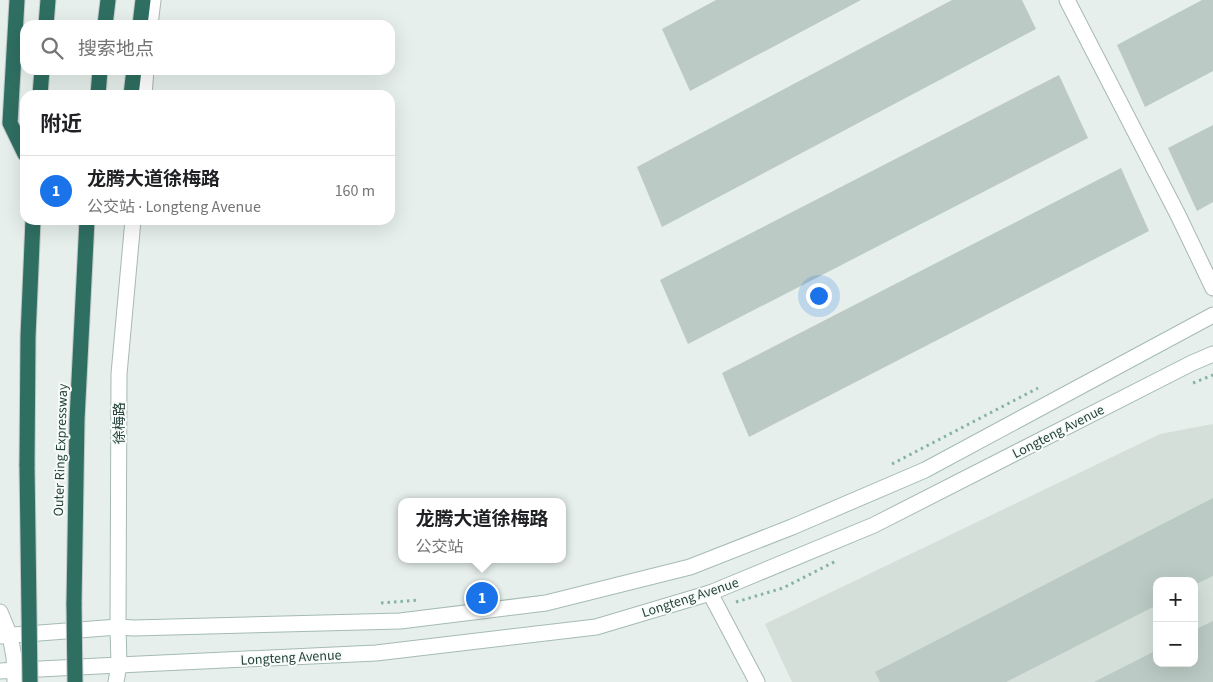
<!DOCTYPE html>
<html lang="zh">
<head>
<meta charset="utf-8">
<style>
	body { margin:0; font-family:"Source Sans 3","Noto Sans SC",sans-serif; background:#f2f2f2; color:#202124 }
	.controls { position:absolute; right:15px; bottom:15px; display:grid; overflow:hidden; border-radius:10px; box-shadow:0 5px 20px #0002 }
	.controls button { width:45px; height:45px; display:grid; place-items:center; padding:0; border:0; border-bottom:1px solid #e0e0e0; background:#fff; color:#202124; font:25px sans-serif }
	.you { position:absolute; left:818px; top:295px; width:18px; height:18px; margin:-12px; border:4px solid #fff; border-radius:50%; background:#1a73e8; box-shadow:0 0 0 8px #1a73e833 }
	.badge { display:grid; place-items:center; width:32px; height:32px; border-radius:50%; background:#1a73e8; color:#fff; font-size:16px; font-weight:700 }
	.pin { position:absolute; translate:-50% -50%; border:2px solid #fff; box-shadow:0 1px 5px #0006 }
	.popup { position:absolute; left:398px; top:498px; width:168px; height:65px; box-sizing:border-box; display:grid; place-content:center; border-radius:10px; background:#fff; filter:drop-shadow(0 1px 4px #0005); font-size:16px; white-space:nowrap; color:#757577 }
	.popup b { font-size:19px; color:#202124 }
	.popup::after { content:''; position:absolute; left:50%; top:100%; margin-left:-10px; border:10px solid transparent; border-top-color:#fff }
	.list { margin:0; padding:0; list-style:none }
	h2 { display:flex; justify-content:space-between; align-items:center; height:65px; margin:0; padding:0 20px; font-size:21px }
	h2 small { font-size:16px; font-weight:400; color:#757577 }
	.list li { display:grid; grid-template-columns:32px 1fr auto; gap:15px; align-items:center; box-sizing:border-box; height:70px; padding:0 20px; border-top:1px solid #e0e0e0 }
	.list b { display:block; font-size:19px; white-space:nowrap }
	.list p { margin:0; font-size:16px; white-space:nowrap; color:#757577 }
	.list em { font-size:16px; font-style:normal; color:#757577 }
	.icon { flex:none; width:28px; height:28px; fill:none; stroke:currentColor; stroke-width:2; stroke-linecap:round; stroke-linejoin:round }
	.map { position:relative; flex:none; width:1213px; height:682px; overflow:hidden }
	.search { position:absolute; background:#fff; box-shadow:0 5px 20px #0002; left:20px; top:20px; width:375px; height:55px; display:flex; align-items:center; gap:12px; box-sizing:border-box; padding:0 18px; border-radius:15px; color:#757577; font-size:19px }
	.panel { position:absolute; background:#fff; box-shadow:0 5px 20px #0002; left:20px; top:90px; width:375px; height:135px; border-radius:15px }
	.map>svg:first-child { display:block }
</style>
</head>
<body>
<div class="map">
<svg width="1213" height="682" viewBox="0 0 1213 682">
	<rect width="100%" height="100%" fill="#e6efeb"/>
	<path fill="#d4dfda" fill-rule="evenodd" d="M 1213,424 L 1213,682 L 792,682 L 765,624 L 1160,434 ZM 1157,581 L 1194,581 L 1194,663 L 1157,663 Z"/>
	<g fill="#bbcac4">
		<polygon points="716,0 861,0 690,91 662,29"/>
		<polygon points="952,0 1022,0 1036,29 662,227 637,167"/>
		<polygon points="1202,0 1213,0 1213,71 1145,107 1117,45"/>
		<polygon points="1059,75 1088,138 688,344 660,280"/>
		<polygon points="1213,125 1213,202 1197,211 1168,148"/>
		<polygon points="1121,168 1149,231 749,437 722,373"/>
		<polygon points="1213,498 1213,576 1194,585 1194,581 1157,581 1157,605 1006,682 880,682 875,672"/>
		<polygon points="1213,621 1213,682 1094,682 1157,650 1157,663 1194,663 1194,630"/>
	</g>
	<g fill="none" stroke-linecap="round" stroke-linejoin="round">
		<defs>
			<g id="street">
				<polyline points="1067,0 1178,215 1213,288"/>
				<polyline points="150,25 153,0"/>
				<polyline points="144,95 146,70"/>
				<polyline points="710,593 757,682"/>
				<polyline points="0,612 10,636 14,657 15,682"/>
				<polyline points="118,627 119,374 133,220"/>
			</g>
			<g id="secondary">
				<polyline points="0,636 118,627 134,628 400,621 546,603 690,567 792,527 925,470 1213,315"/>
				<polyline points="0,671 119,665 118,627"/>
				<polyline points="116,682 119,665 376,653 596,627 710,593 874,525 1192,363 1213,354"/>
			</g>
			<g id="highway">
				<polyline points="17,0 10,123 25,154"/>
				<polyline points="46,25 48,0"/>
				<polyline points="105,25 108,0"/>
				<polyline points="140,25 143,0"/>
				<polyline points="40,95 42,70"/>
				<polyline points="98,95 100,70"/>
				<polyline points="131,95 134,70"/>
				<polyline points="27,465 28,337 33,220"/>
				<polyline points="74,604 77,420 87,220"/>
			</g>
		</defs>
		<use href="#street" stroke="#a8b8b2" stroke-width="17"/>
		<use href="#secondary" stroke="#a4bbb3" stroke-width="17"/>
		<use href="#highway" stroke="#c2cac8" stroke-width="17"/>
		<g stroke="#86b3a5" stroke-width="3" stroke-dasharray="2.5 4" stroke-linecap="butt">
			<polyline points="1193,383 1213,375"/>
			<polyline points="892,464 1038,388"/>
			<polyline points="736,602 783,588 836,561"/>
			<polyline points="381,603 419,600"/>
		</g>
		<use href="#street" stroke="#fff" stroke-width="15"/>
		<use href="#secondary" stroke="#fff" stroke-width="15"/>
		<use href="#highway" stroke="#2f6f62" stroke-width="15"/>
		<defs>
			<g id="highway-bridge">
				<polyline points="27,465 30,682"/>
				<polyline points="74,604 75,682"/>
			</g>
		</defs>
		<use href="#highway-bridge" stroke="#c2cac8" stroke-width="17" stroke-linecap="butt"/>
		<use href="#highway-bridge" stroke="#2f6f62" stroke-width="15"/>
	</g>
	<g text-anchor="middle" stroke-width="4" stroke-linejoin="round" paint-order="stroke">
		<g font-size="14" fill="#24423a" stroke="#f7fbf9">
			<text transform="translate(119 423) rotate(-90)" y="5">徐梅路</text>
			<text transform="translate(1058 431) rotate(-27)" y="5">Longteng Avenue</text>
			<text transform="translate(60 450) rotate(-88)" y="5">Outer Ring Expressway</text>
			<text transform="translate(690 597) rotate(-18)" y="5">Longteng Avenue</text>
			<text transform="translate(291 657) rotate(-3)" y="5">Longteng Avenue</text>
		</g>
	</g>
</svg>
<div class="controls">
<button>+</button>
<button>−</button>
</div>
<div class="you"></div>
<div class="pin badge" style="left:482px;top:598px">1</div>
<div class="popup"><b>龙腾大道徐梅路</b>公交站</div>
<div class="search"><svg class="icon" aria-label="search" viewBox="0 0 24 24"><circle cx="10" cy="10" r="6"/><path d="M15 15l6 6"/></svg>搜索地点</div>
<section class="panel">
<h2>附近<small></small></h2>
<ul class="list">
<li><span class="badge">1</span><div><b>龙腾大道徐梅路</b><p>公交站 · Longteng Avenue</p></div><em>160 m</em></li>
</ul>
</section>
</div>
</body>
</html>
